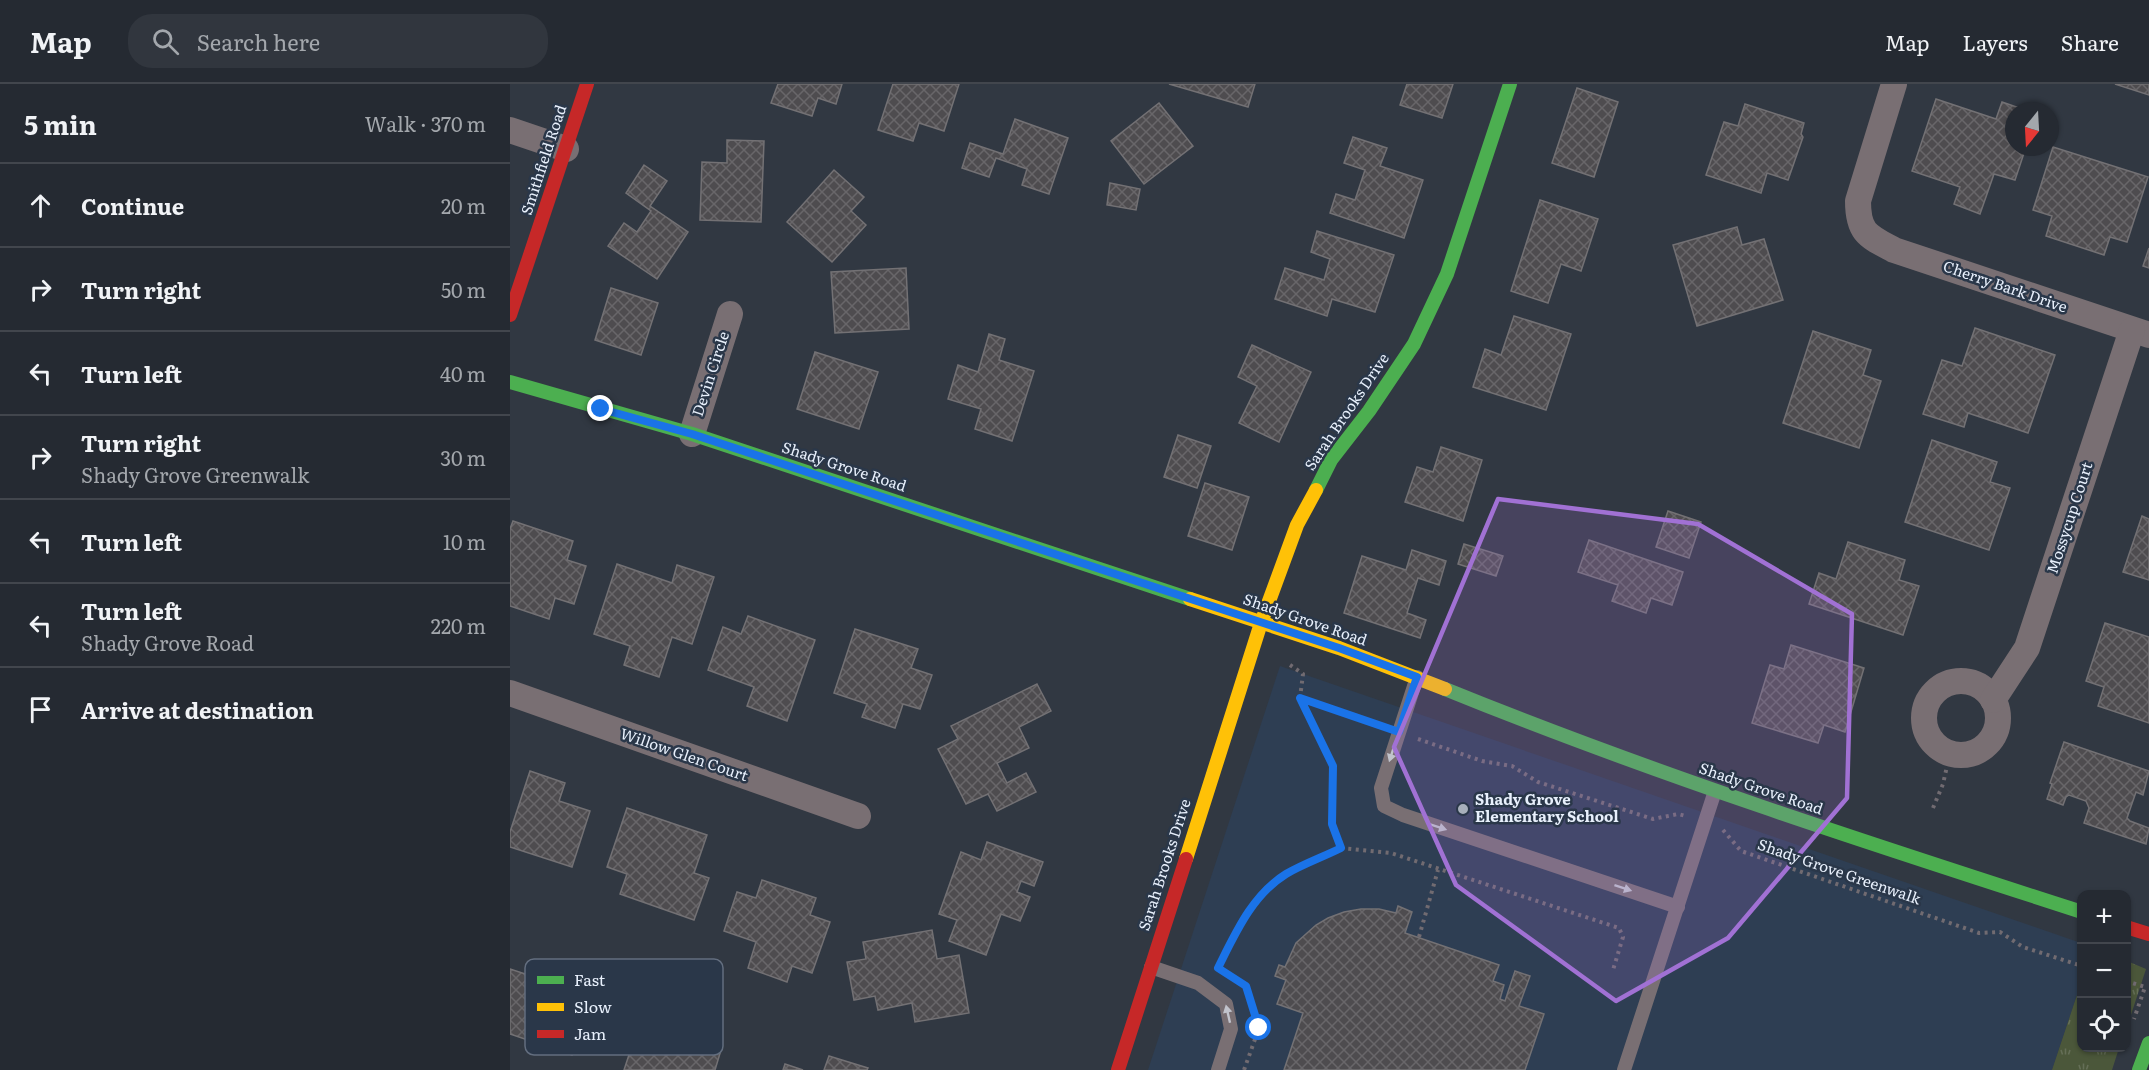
<!DOCTYPE html>
<html lang="en">
<head>
<meta charset="utf-8">
<style>
	body { margin:0; font-family:Literata,serif; background:#31363e; color:#f1f3f6 }
	.controls { position:absolute; right:18px; bottom:18px; display:grid; overflow:hidden; border-radius:12px; box-shadow:0 2px 4px #0004 }
	.controls button { width:54px; height:54px; display:grid; place-items:center; padding:0; border:0; border-bottom:2px solid #42464d; background:#252a32; color:#f1f3f6; font:30px sans-serif }
	.compass { position:absolute; left:1495px; top:18px; width:54px; height:54px; border-radius:50%; background:#252a32; box-shadow:0 2px 4px #0004; rotate:198deg }
	.stop { position:absolute; width:18px; height:18px; margin:-14px; border:4px solid #1a73e8; border-radius:50%; background:#fff }
	.stop.end { background:#1a73e8; border-color:#fff; box-shadow:0 2px 6px #0008 }
	.list { margin:0; padding:0; list-style:none }
	h2 { display:flex; justify-content:space-between; align-items:center; height:78px; margin:0; padding:0 24px; font-size:26px }
	h2 small { font-size:20px; font-weight:400; color:#a3a7ac }
	.list li { display:grid; grid-template-columns:39px 1fr auto; gap:18px; align-items:center; box-sizing:border-box; height:84px; padding:0 24px; border-top:2px solid #42464d }
	.list b { display:block; font-size:22px; white-space:nowrap }
	.list p { margin:0; font-size:20px; white-space:nowrap; color:#a3a7ac }
	.list em { font-size:20px; font-style:normal; color:#a3a7ac }
	.icon { flex:none; width:33px; height:33px; fill:none; stroke:currentColor; stroke-width:2; stroke-linecap:round; stroke-linejoin:round }
	.map { position:relative; flex:none; width:1639px; height:986px; overflow:hidden }
	header { display:flex; align-items:center; gap:36px; box-sizing:border-box; height:84px; padding:0 30px; background:#252a32; border-bottom:2px solid #42464d }
	header strong { font-size:28px }
	nav { display:flex; gap:33px; margin-inline-start:auto; font-size:21px }
	.search { width:420px; height:54px; background:#31363e; display:flex; align-items:center; gap:15px; box-sizing:border-box; padding:0 21px; border-radius:24px; color:#a3a7ac; font-size:22px }
	main { display:flex }
	aside { flex:1; background:#252a32 }
	.map>svg:first-child { display:block }
</style>
</head>
<body>
<header>
<strong>Map</strong>
<div class="search"><svg class="icon" aria-label="search" viewBox="0 0 24 24"><circle cx="10" cy="10" r="6"/><path d="M15 15l6 6"/></svg>Search here</div>
<nav><a>Map</a><a>Layers</a><a>Share</a></nav>
</header>
<main>
<aside>
<h2>5 min<small>Walk · 370 m</small></h2>
<ul class="list">
<li><svg class="icon" aria-label="ahead" viewBox="0 0 24 24"><path d="M12 20V5M6 11l6-6 6 6"/></svg><div><b>Continue</b></div><em>20 m</em></li>
<li><svg class="icon" aria-label="right" viewBox="0 0 24 24"><path d="M7 20v-9h11M14 6l5 5-5 5"/></svg><div><b>Turn right</b></div><em>50 m</em></li>
<li><svg class="icon" aria-label="left" viewBox="0 0 24 24"><path d="M17 20v-9H6M10 6l-5 5 5 5"/></svg><div><b>Turn left</b></div><em>40 m</em></li>
<li><svg class="icon" aria-label="right" viewBox="0 0 24 24"><path d="M7 20v-9h11M14 6l5 5-5 5"/></svg><div><b>Turn right</b><p>Shady Grove Greenwalk</p></div><em>30 m</em></li>
<li><svg class="icon" aria-label="left" viewBox="0 0 24 24"><path d="M17 20v-9H6M10 6l-5 5 5 5"/></svg><div><b>Turn left</b></div><em>10 m</em></li>
<li><svg class="icon" aria-label="left" viewBox="0 0 24 24"><path d="M17 20v-9H6M10 6l-5 5 5 5"/></svg><div><b>Turn left</b><p>Shady Grove Road</p></div><em>220 m</em></li>
<li><svg class="icon" aria-label="arrive" viewBox="0 0 24 24"><path d="M6 21V4h12l-3 4 3 4H6"/></svg><div><b>Arrive at destination</b></div></li>
</ul>
</aside>
<div class="map">
<svg width="1639" height="986" viewBox="0 0 1639 986">
	<defs>
		<pattern id="grass-tufts" width="24" height="20" patternUnits="userSpaceOnUse" patternTransform="scale(1.5)"><rect width="24" height="20" fill="#4b573a"/><path d="M3 7l-1-3M5 7V3M7 7l1-3M15 17l-1-3M17 17v-4M19 17l1-3" fill="none" stroke="#656f57"/></pattern>
		<pattern id="building-cross-hatch" width="8" height="8" patternUnits="userSpaceOnUse" patternTransform="scale(1.5)"><rect width="8" height="8" fill="#4e4c4f"/><path d="M0 0l8 8M0 8l8-8" fill="none" stroke="#686669"/></pattern>
	</defs>
	<rect width="100%" height="100%" fill="#313842"/>
	<polygon fill="#2e3e53" points="770,582 1571,859 1571,899 1542,986 638,986"/>
	<g fill="url(#grass-tufts)">
		<polygon points="1617,877 1636,885 1617,943"/>
		<polygon points="1571,899 1572,964 1609,964 1602,986 1542,986"/>
	</g>
	<g fill="url(#building-cross-hatch)" stroke="#737174" stroke-width="1.5">
		<polygon points="268,0 332,0 326,20 308,14 302,32 261,19"/>
		<polygon points="383,0 449,0 434,47 409,39 403,57 368,46"/>
		<polygon points="659,0 745,0 738,23"/>
		<polygon points="897,0 943,0 932,34 890,21"/>
		<polygon points="1605,0 1639,0 1639,11"/>
		<polygon points="1067,4 1108,18 1084,93 1042,79"/>
		<polygon points="1426,15 1486,35 1492,18 1518,27 1504,27 1504,63 1516,63 1505,96 1484,90 1470,130 1444,120 1450,103 1402,87"/>
		<polygon points="649,19 683,62 634,100 601,57"/>
		<polygon points="1235,20 1294,39 1291,50 1293,53 1278,96 1257,89 1251,109 1196,91 1214,38 1228,42"/>
		<polygon points="505,35 558,54 539,110 512,101 517,85 486,74 479,93 452,84 460,59 493,70"/>
		<polygon points="843,53 877,64 870,82 913,96 894,154 820,129 826,110 845,116 855,86 834,79"/>
		<polygon points="217,56 254,57 251,138 190,136 192,78 217,79"/>
		<polygon points="1543,63 1638,93 1617,158 1600,153 1594,171 1536,152 1542,132 1523,126"/>
		<polygon points="134,81 157,97 140,122 178,148 147,195 98,162 114,139 127,148 141,127 116,109"/>
		<polygon points="324,86 354,113 341,127 356,141 322,178 277,138"/>
		<polygon points="600,99 630,105 626,126 597,121"/>
		<polygon points="1030,116 1088,135 1071,187 1051,180 1038,219 1001,207"/>
		<polygon points="1227,143 1232,161 1254,155 1273,216 1187,242 1163,161"/>
		<polygon points="807,147 884,171 865,228 822,215 817,232 765,215 775,184 814,196 820,175 801,168"/>
		<polygon points="1639,164 1639,184 1633,182"/>
		<polygon points="396,184 399,245 325,249 321,188"/>
		<polygon points="101,204 148,219 131,271 85,256"/>
		<polygon points="1004,232 1061,250 1036,326 963,303 975,265 991,271"/>
		<polygon points="1465,244 1545,271 1518,349 1458,329 1454,343 1413,330 1432,276 1452,282"/>
		<polygon points="1303,247 1361,266 1353,291 1371,297 1349,364 1273,339"/>
		<polygon points="479,250 495,255 489,276 524,287 502,357 465,345 471,325 438,315 448,281 468,288"/>
		<polygon points="742,261 801,288 769,358 729,339 747,302 728,293"/>
		<polygon points="305,268 368,288 349,345 287,325"/>
		<polygon points="668,351 701,362 687,404 654,393"/>
		<polygon points="1422,356 1487,378 1480,398 1500,404 1479,466 1395,438"/>
		<polygon points="931,363 972,376 953,437 895,418 907,383 923,388"/>
		<polygon points="695,399 739,413 722,466 678,452"/>
		<polygon points="1158,427 1191,438 1179,474 1146,463"/>
		<polygon points="1632,432 1639,435 1639,496 1613,488"/>
		<polygon points="3,437 63,457 57,476 76,482 64,520 45,514 39,535 0,522 0,445"/>
		<polygon points="1079,456 1173,488 1162,521 1141,514 1136,529 1102,517 1108,501 1068,488"/>
		<polygon points="1338,458 1395,476 1389,496 1409,502 1393,551 1299,520 1309,489 1326,495"/>
		<polygon points="954,460 993,472 986,492 948,480"/>
		<polygon points="902,466 936,477 929,501 908,494 897,529 916,536 910,554 834,529 852,472 896,486"/>
		<polygon points="107,480 162,499 167,481 204,493 182,560 162,553 149,593 114,581 120,562 84,550"/>
		<polygon points="238,532 305,556 277,637 237,622 244,603 198,586 213,543 231,550"/>
		<polygon points="1595,539 1639,553 1639,639 1588,622 1594,603 1576,597"/>
		<polygon points="345,545 408,565 401,584 422,591 410,625 393,620 385,644 352,633 357,620 324,609"/>
		<polygon points="1281,561 1354,584 1335,648 1314,641 1308,659 1242,639 1260,581 1274,585"/>
		<polygon points="527,600 541,627 509,643 519,664 487,679 497,699 516,689 526,708 487,727 478,710 456,720 428,665 448,655 441,642"/>
		<polygon points="1554,658 1639,687 1633,711 1626,708 1617,734 1620,737 1639,744 1636,760 1574,739 1579,724 1576,717 1559,711 1556,713 1553,721 1537,715 1542,700 1540,699"/>
		<polygon points="20,687 55,699 49,717 80,727 62,783 0,763 0,748"/>
		<polygon points="117,724 197,751 184,789 199,794 184,836 110,810 117,790 97,783"/>
		<polygon points="477,758 533,778 524,802 511,797 507,808 520,813 510,837 491,830 476,871 439,857 447,836 429,830 451,768 471,776"/>
		<polygon points="252,796 306,814 300,831 320,838 302,889 282,882 277,898 238,884 246,858 214,847 227,808 246,814"/>
		<polygon points="888,822 902,828 895,849 989,881 983,897 994,901 990,915 995,917 1005,887 1020,892 1009,922 1034,930 1015,986 774,986 793,929 767,920 776,896 765,892 769,881 775,883 786,859 806,841 818,834 834,828 851,825 869,825 886,829"/>
		<polygon points="422,846 427,875 449,871 459,929 405,938 402,919 368,926 365,912 344,916 337,878 356,875 353,858"/>
		<polygon points="0,885 82,912 62,971 0,950"/>
		<polygon points="139,910 174,922 164,951 211,966 205,986 114,986"/>
		<polygon points="319,972 358,984 357,986 314,986"/>
		<polygon points="275,980 293,986 273,986"/>
	</g>
	<g fill="none" stroke-linecap="round" stroke-linejoin="round">
		<g stroke="#716b71" stroke-width="4" stroke-dasharray="3 4.5" stroke-linecap="butt">
			<polyline points="780,581 793,590 790,614 872,643"/>
			<polyline points="791,615 823,683 822,740 831,764"/>
			<polyline points="908,655 972,677 1002,682 1028,698 1143,735 1168,730 1176,732"/>
			<polyline points="1423,724 1433,700 1440,669"/>
			<polyline points="1213,746 1231,767 1469,849 1490,848 1513,863 1572,882"/>
			<polyline points="909,853 928,786"/>
			<polyline points="1616,897 1635,903 1624,935"/>
			<polyline points="734,986 749,944 736,902 708,884 723,854 748,814 775,791 831,764 881,769 1109,844 1113,853 1103,886"/>
		</g>
		<g stroke="#796f73" stroke-width="14">
			<polyline points="907,593 871,704 874,722 893,731 1168,823"/>
			<polyline points="641,883 688,899 716,920 721,945 708,986"/>
			<polyline points="1114,986 1205,707"/>
		</g>
		<g stroke="#796f73" stroke-width="26">
			<path d="M 1384,0 L 1348,117 C 1348,149 1358,152 1384,166 L 1639,251"/>
			<polyline points="0,46 56,65"/>
			<polyline points="182,350 220,230"/>
			<circle cx="1451" cy="634" r="37"/>
			<polyline points="0,609 348,732"/>
			<polyline points="1483,616 1517,564 1622,246"/>
		</g>
		<g stroke="#4caf50" stroke-width="14">
			<polyline points="0,298 182,350 680,515"/>
			<polyline points="806,406 821,376 859,327 904,260 937,190 1000,0"/>
			<path d="M 935,605 C 1144,690 1358,759 1572,828"/>
			<polyline points="1629,986 1639,959"/>
		</g>
		<g stroke="#ffc107" stroke-width="14">
			<polyline points="680,515 829,564 935,605"/>
			<polyline points="676,775 751,539 787,441 806,406"/>
		</g>
		<g stroke="#c62828" stroke-width="14">
			<polyline points="0,231 77,0"/>
			<polyline points="1616,843 1639,850"/>
			<polyline points="608,986 676,775"/>
		</g>
	</g>
	<defs><path id="oneway-solid" d="M-6-.8H1V-3.2L6.5 0L1 3.2V.8H-6Z" transform="scale(1.5)"/></defs>
	<g fill="#c1c3cc">
		<use href="#oneway-solid" transform="translate(882 669) rotate(108)"/>
		<use href="#oneway-solid" transform="translate(928 743) rotate(18)"/>
		<use href="#oneway-solid" transform="translate(1113 804) rotate(18)"/>
		<use href="#oneway-solid" transform="translate(718 930) rotate(-103)"/>
	</g>
	<g fill="none" stroke-linecap="round" stroke-linejoin="round">
		<path stroke="#1a73e8" stroke-width="8" d="M 91,325 L 182,350 L 829,564 L 907,593 L 889,648 L 790,614 L 823,682 L 822,740 L 831,764 C 813,773 793,780 776,790 C 742,811 725,850 708,884 L 736,902 L 749,944"/>
	</g>
	<path fill="#a171d4" fill-opacity="0.2" stroke="#a171d4" stroke-width="4.5" stroke-linejoin="round" d="M 988,415 L 1188,440 L 1342,530 L 1337,714 L 1218,854 L 1106,917 L 946,801 L 884,663 Z"/>
	<circle fill="#a8b0bb" stroke="#2a3749" stroke-width="2" cx="953" cy="725" r="6"/>
	<g text-anchor="middle" stroke-width="5" stroke-linejoin="round" paint-order="stroke">
		<g font-size="15" fill="#e8f0fc" stroke="#2a3749">
			<text transform="translate(34 76) rotate(-72)" y="5">Smithfield Road</text>
			<text transform="translate(1495 203) rotate(19)" y="5">Cherry Bark Drive</text>
			<text transform="translate(201 290) rotate(-72)" y="5">Devin Circle</text>
			<text transform="translate(837 328) rotate(-56)" y="5">Sarah Brooks Drive</text>
			<text transform="translate(334 383) rotate(18)" y="5">Shady Grove Road</text>
			<text transform="translate(1560 434) rotate(-72)" y="5">Mossycup Court</text>
			<text transform="translate(795 536) rotate(19)" y="5">Shady Grove Road</text>
			<text transform="translate(174 671) rotate(19)" y="5">Willow Glen Court</text>
			<text transform="translate(1251 705) rotate(19)" y="5">Shady Grove Road</text>
			<text transform="translate(655 781) rotate(-72)" y="5">Sarah Brooks Drive</text>
			<text transform="translate(1329 788) rotate(19)" y="5">Shady Grove Greenwalk</text>
		</g>
		<g font-size="15" font-weight="bold" fill="#e8f0fc" stroke="#2a3749" text-anchor="start">
			<text x="965" y="721">Shady Grove<tspan x="965" dy="17">Elementary School</tspan></text>
		</g>
	</g>
	<rect x="15" y="875" width="198" height="96" rx="9" fill="#2a3749" stroke="#636e7f" stroke-width="1.5"/>
	<rect x="27" y="892" width="27" height="8" fill="#4caf50"/>
	<rect x="27" y="919" width="27" height="8" fill="#ffc107"/>
	<rect x="27" y="946" width="27" height="8" fill="#c62828"/>
	<g font-size="16" fill="#e8f0fc">
		<text x="64" y="902">Fast</text>
		<text x="64" y="929">Slow</text>
		<text x="64" y="956">Jam</text>
	</g>
</svg>
<div class="controls">
<button>+</button>
<button>−</button>
<button><svg class="icon" aria-label="locate" viewBox="0 0 24 24"><circle cx="12" cy="12" r="6"/><path d="M12 2v4M12 18v4M2 12h4M18 12h4"/></svg></button>
</div>
<svg class="compass" viewBox="-18 -18 36 36"><path d="M0-13l5 13h-10z" fill="#e53935"/><path d="M0 13l5-13h-10z" fill="#a3a7ac"/></svg>
<div class="stop" style="left:749px;top:944px"></div>
<div class="stop end" style="left:91px;top:325px"></div>
</div>
</main>
</body>
</html>
